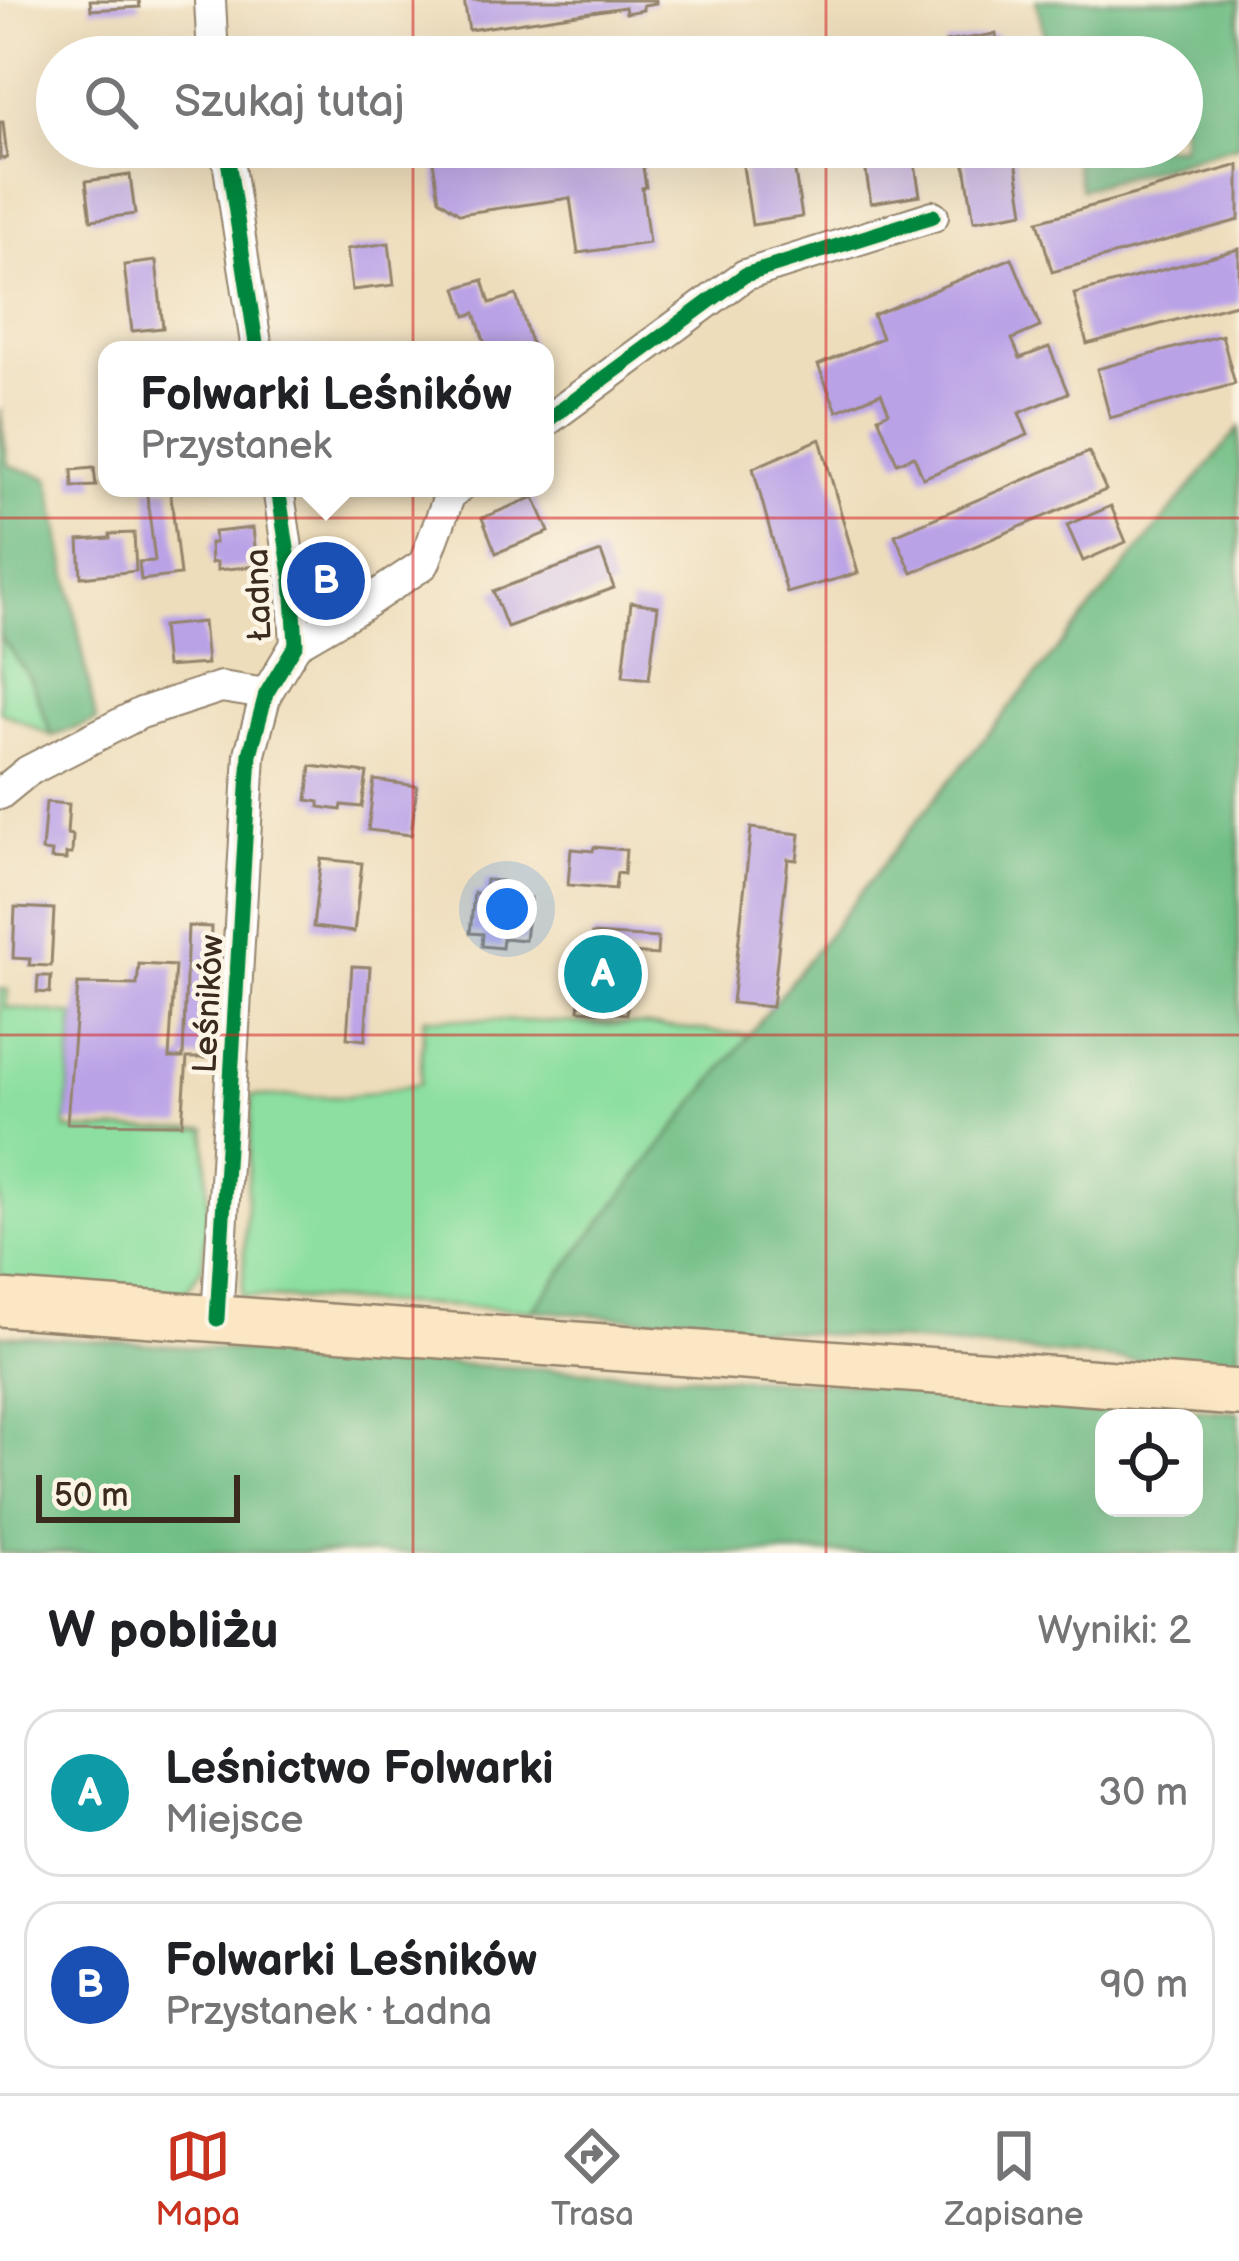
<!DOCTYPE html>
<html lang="pl">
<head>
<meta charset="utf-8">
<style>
	body { margin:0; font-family:"Balsamiq Sans",sans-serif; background:#f6f6f6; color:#202124 }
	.controls { position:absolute; right:36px; bottom:36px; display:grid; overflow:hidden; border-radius:24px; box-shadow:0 12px 48px #0002 }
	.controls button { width:108px; height:108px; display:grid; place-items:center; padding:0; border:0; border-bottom:3px solid #e0e0e0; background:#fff; color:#202124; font:60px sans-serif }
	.scale { position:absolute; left:36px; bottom:30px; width:204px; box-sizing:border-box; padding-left:12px; border:6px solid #3b2a1e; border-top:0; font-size:33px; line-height:42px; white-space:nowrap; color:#3b2a1e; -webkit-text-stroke:9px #fcf5e5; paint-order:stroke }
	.you { position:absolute; left:507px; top:909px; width:42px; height:42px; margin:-30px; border:9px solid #fff; border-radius:50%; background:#1a73e8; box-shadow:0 0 0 18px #1a73e833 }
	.badge { display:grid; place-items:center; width:78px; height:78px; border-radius:50%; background:#c8321e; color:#fff; font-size:39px; font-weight:700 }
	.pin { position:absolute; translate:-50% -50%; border:6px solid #fff; box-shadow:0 3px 12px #0006 }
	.popup { position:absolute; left:98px; top:341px; width:456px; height:156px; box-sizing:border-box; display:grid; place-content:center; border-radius:24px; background:#fff; filter:drop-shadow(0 3px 9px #0005); font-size:39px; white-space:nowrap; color:#757577 }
	.popup b { font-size:45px; color:#202124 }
	.popup::after { content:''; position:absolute; left:50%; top:100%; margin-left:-24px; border:24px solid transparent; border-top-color:#fff }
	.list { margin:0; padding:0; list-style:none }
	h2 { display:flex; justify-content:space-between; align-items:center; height:156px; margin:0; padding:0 48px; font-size:51px }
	h2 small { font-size:39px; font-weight:400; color:#757577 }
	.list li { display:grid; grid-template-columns:78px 1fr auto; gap:36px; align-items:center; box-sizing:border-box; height:168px; margin:0 24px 24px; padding:0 24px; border:3px solid #e0e0e0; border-radius:36px }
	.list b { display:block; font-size:45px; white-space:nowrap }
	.list p { margin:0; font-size:39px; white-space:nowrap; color:#757577 }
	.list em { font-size:39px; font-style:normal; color:#757577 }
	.icon { flex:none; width:66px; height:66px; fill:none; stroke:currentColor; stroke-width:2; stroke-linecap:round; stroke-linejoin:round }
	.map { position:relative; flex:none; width:1239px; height:1553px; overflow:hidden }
	.search { position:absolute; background:#fff; box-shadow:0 12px 48px #0002; left:36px; right:36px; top:36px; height:132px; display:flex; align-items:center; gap:30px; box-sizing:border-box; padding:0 42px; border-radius:66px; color:#757577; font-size:45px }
	.sheet { height:540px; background:#fff }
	nav { display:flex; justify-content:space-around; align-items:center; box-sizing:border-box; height:168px; border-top:3px solid #e0e0e0; background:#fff; font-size:33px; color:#757577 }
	nav a { display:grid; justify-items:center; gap:6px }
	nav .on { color:#c8321e }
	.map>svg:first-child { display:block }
</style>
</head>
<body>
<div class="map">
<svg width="1239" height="1553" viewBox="0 0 1239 1553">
	<rect width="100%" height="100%" fill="#fcf5e5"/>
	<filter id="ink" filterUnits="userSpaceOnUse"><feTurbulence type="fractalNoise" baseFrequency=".00833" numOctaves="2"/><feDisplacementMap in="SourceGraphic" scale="24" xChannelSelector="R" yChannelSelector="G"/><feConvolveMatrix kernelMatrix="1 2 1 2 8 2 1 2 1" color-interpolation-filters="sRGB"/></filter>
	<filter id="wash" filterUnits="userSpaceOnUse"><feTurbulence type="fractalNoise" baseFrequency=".004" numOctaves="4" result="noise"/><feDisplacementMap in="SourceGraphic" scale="48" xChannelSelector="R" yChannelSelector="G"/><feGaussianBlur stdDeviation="2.7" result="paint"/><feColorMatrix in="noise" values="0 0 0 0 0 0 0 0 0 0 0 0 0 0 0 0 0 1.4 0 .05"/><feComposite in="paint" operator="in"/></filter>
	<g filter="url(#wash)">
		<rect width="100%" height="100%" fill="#edb"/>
		<g fill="#8cdfa0" stroke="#64845f" stroke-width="3">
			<polygon points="0,636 30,678 52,736 0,711"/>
			<polygon points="0,989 8,990 6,1007 74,1015 66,1130 206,1129 208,1214 202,1267 180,1301 0,1285"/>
			<polygon points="424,1018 648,1025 749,1035 532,1310 242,1296 252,1096 347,1097 420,1084"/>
		</g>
		<g fill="#71be86" stroke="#567452" stroke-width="3" fill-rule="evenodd">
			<polygon points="1036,0 1239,0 1239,145 1081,189 1071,147 1182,147 1182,57 1050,57"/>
			<polygon points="0,409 8,465 49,478 96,721 52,736 30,678 0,636"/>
			<polygon points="1239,428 1239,1369 532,1310 937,796"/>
			<path d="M 0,1335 L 487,1366 L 924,1387 L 1239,1413 L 1239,1553 L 0,1553 ZM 1104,1418 L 1194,1418 L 1194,1508 L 1104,1508 Z"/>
		</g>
		<g id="blocks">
			<g fill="#baa2e7">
				<polygon points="90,0 139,0 140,7 91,10"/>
				<polygon points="464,0 656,0 656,3 643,5 643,10 626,13 625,7 469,30"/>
				<polygon points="996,34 999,57 947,57 945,42"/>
				<polygon points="0,122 3,122 7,158 0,159"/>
				<polygon points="533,147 640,147 646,187 642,188 649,243 578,253 570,198 460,214 439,199 433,161"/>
				<polygon points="740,147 791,147 802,217 752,225"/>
				<polygon points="862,147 912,147 920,195 871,203"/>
				<polygon points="962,147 1014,147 1024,212 974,221"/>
				<polygon points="1239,165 1239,220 1052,272 1038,221"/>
				<polygon points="130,175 135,214 91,220 86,181"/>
				<polygon points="389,243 394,285 352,290 347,249"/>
				<polygon points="1239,249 1239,303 1087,344 1074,294"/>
				<polygon points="1012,258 1040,327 1012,339 1020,358 1049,347 1068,393 1019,413 1028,435 923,478 914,456 897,463 878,417 889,412 881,393 837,411 818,365 882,338 873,315"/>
				<polygon points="156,261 163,328 132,331 124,265"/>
				<polygon points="483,280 490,303 516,295 533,349 508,350 507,346 487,350 475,313 466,316 457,288"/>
				<polygon points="1222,335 1235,384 1110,418 1097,369"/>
				<polygon points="820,439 858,573 787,593 753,468"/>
				<polygon points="1089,452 1106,490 912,573 895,535"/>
				<polygon points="94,468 96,486 73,487 72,470"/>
				<polygon points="146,488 170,488 180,575 141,580 139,562 155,561"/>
				<polygon points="534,497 549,532 496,553 482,518"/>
				<polygon points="1111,506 1126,542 1083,561 1067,525"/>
				<polygon points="253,528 257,566 217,570 217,562 211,563 210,543 215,543 214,532"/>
				<polygon points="134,533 136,571 81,577 79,540 110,538 110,534"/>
				<polygon points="601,552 614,588 507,627 493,591"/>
				<polygon points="631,602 658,606 649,679 623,676"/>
				<polygon points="203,622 207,664 166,667 162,626"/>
				<polygon points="311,766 367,773 362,807 342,805 341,810 319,807 319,802 307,800"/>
				<polygon points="374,780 417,786 411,835 368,830"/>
				<polygon points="46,802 69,804 67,834 73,835 72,854 66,854 66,860 51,859 52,852 42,851"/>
				<polygon points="751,828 800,834 797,860 788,859 772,1007 732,1003"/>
				<polygon points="594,847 626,850 624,874 617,873 615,889 568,885 571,849 593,851"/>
				<polygon points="321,859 362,863 354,932 313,927"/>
				<polygon points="486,880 501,881 500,895 530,898 525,940 503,938 502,948 482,946 483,934 470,933 474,893 484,894"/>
				<polygon points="15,907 54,909 51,966 29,965 30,959 13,958"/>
				<polygon points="188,926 211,927 206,1058 187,1058 182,1124 67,1123 78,984 137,985 139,964 175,966 169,1058 183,1058"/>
				<polygon points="592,934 658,938 657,955 591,950"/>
				<polygon points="584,958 625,961 623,986 629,987 627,1014 579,1010"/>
				<polygon points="352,966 370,967 365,1040 347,1038"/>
				<polygon points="38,976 51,976 50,993 37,992"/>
			</g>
		</g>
	</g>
	<g filter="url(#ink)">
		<use href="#blocks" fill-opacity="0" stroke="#94846c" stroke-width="3"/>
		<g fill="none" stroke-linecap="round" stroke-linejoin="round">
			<defs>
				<path id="lane" d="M 292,581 C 324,576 339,581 358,608"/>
				<g id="street">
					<polyline points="210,0 213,57"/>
					<polyline points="226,147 257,350"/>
					<polyline points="545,422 745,275 933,216"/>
					<polyline points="296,644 358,608 424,564 450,494 458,488"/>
					<polyline points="0,794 28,771 141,713 221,687 266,694"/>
					<polyline points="217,1319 250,754 266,694 296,644 292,581 278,488"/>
				</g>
				<polyline id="secondary" points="0,1303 1239,1393"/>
			</defs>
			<use href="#lane" stroke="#94846c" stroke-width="20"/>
			<use href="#street" stroke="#94846c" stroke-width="34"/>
			<use href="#secondary" stroke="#94846c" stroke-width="50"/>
			<use href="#lane" stroke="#fff" stroke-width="15"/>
			<use href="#street" stroke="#fff" stroke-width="30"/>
			<use href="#secondary" stroke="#fbe7c3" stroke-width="45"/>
			<defs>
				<g id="cycleway">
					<polyline points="226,147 257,350"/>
					<polyline points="545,422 745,275 933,216"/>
					<polyline points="217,1319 250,754 266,694 296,644 292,581 278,488"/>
				</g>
			</defs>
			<use href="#cycleway" stroke="#fcf5e5" stroke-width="22"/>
			<use href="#cycleway" stroke="#00873e" stroke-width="15"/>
		</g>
	</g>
	<path fill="none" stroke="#d62828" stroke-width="3" stroke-opacity="0.55" d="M 413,0 L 413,57M 826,0 L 826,57M 413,147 L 413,1553M 826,147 L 826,1553M 0,518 L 1239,518M 0,1035 L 1239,1035"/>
	<g text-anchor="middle" stroke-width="9" stroke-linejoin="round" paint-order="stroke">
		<g font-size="33" fill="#3b2a1e" stroke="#fcf5e5">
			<text transform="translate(257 595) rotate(-92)" y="12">Ładna</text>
			<text transform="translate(207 1004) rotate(-87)" y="12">Leśników</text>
		</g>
	</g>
</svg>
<div class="controls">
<button><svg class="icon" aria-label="locate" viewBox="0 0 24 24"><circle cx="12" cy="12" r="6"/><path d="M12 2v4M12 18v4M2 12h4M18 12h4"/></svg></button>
</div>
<div class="scale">50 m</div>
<div class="you"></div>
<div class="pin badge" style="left:603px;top:974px;background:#0f9aa8">A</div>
<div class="pin badge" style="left:326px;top:581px;background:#1a4fb4">B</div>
<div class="popup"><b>Folwarki Leśników</b>Przystanek</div>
<div class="search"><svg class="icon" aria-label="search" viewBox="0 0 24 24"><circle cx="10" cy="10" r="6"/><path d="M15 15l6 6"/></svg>Szukaj tutaj</div>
</div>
<section class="sheet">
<h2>W pobliżu<small>Wyniki: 2</small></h2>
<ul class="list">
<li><span class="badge" style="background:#0f9aa8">A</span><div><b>Leśnictwo Folwarki</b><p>Miejsce</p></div><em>30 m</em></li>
<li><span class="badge" style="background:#1a4fb4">B</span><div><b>Folwarki Leśników</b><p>Przystanek · Ładna</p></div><em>90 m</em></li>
</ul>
</section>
<nav>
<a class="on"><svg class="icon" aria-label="map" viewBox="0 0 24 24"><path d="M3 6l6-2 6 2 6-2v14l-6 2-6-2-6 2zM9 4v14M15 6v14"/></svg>Mapa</a>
<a><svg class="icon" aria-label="directions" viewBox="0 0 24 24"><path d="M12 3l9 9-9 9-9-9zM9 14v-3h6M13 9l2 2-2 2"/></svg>Trasa</a>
<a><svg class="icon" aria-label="saved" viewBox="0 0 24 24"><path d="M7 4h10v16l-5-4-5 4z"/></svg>Zapisane</a>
</nav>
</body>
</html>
